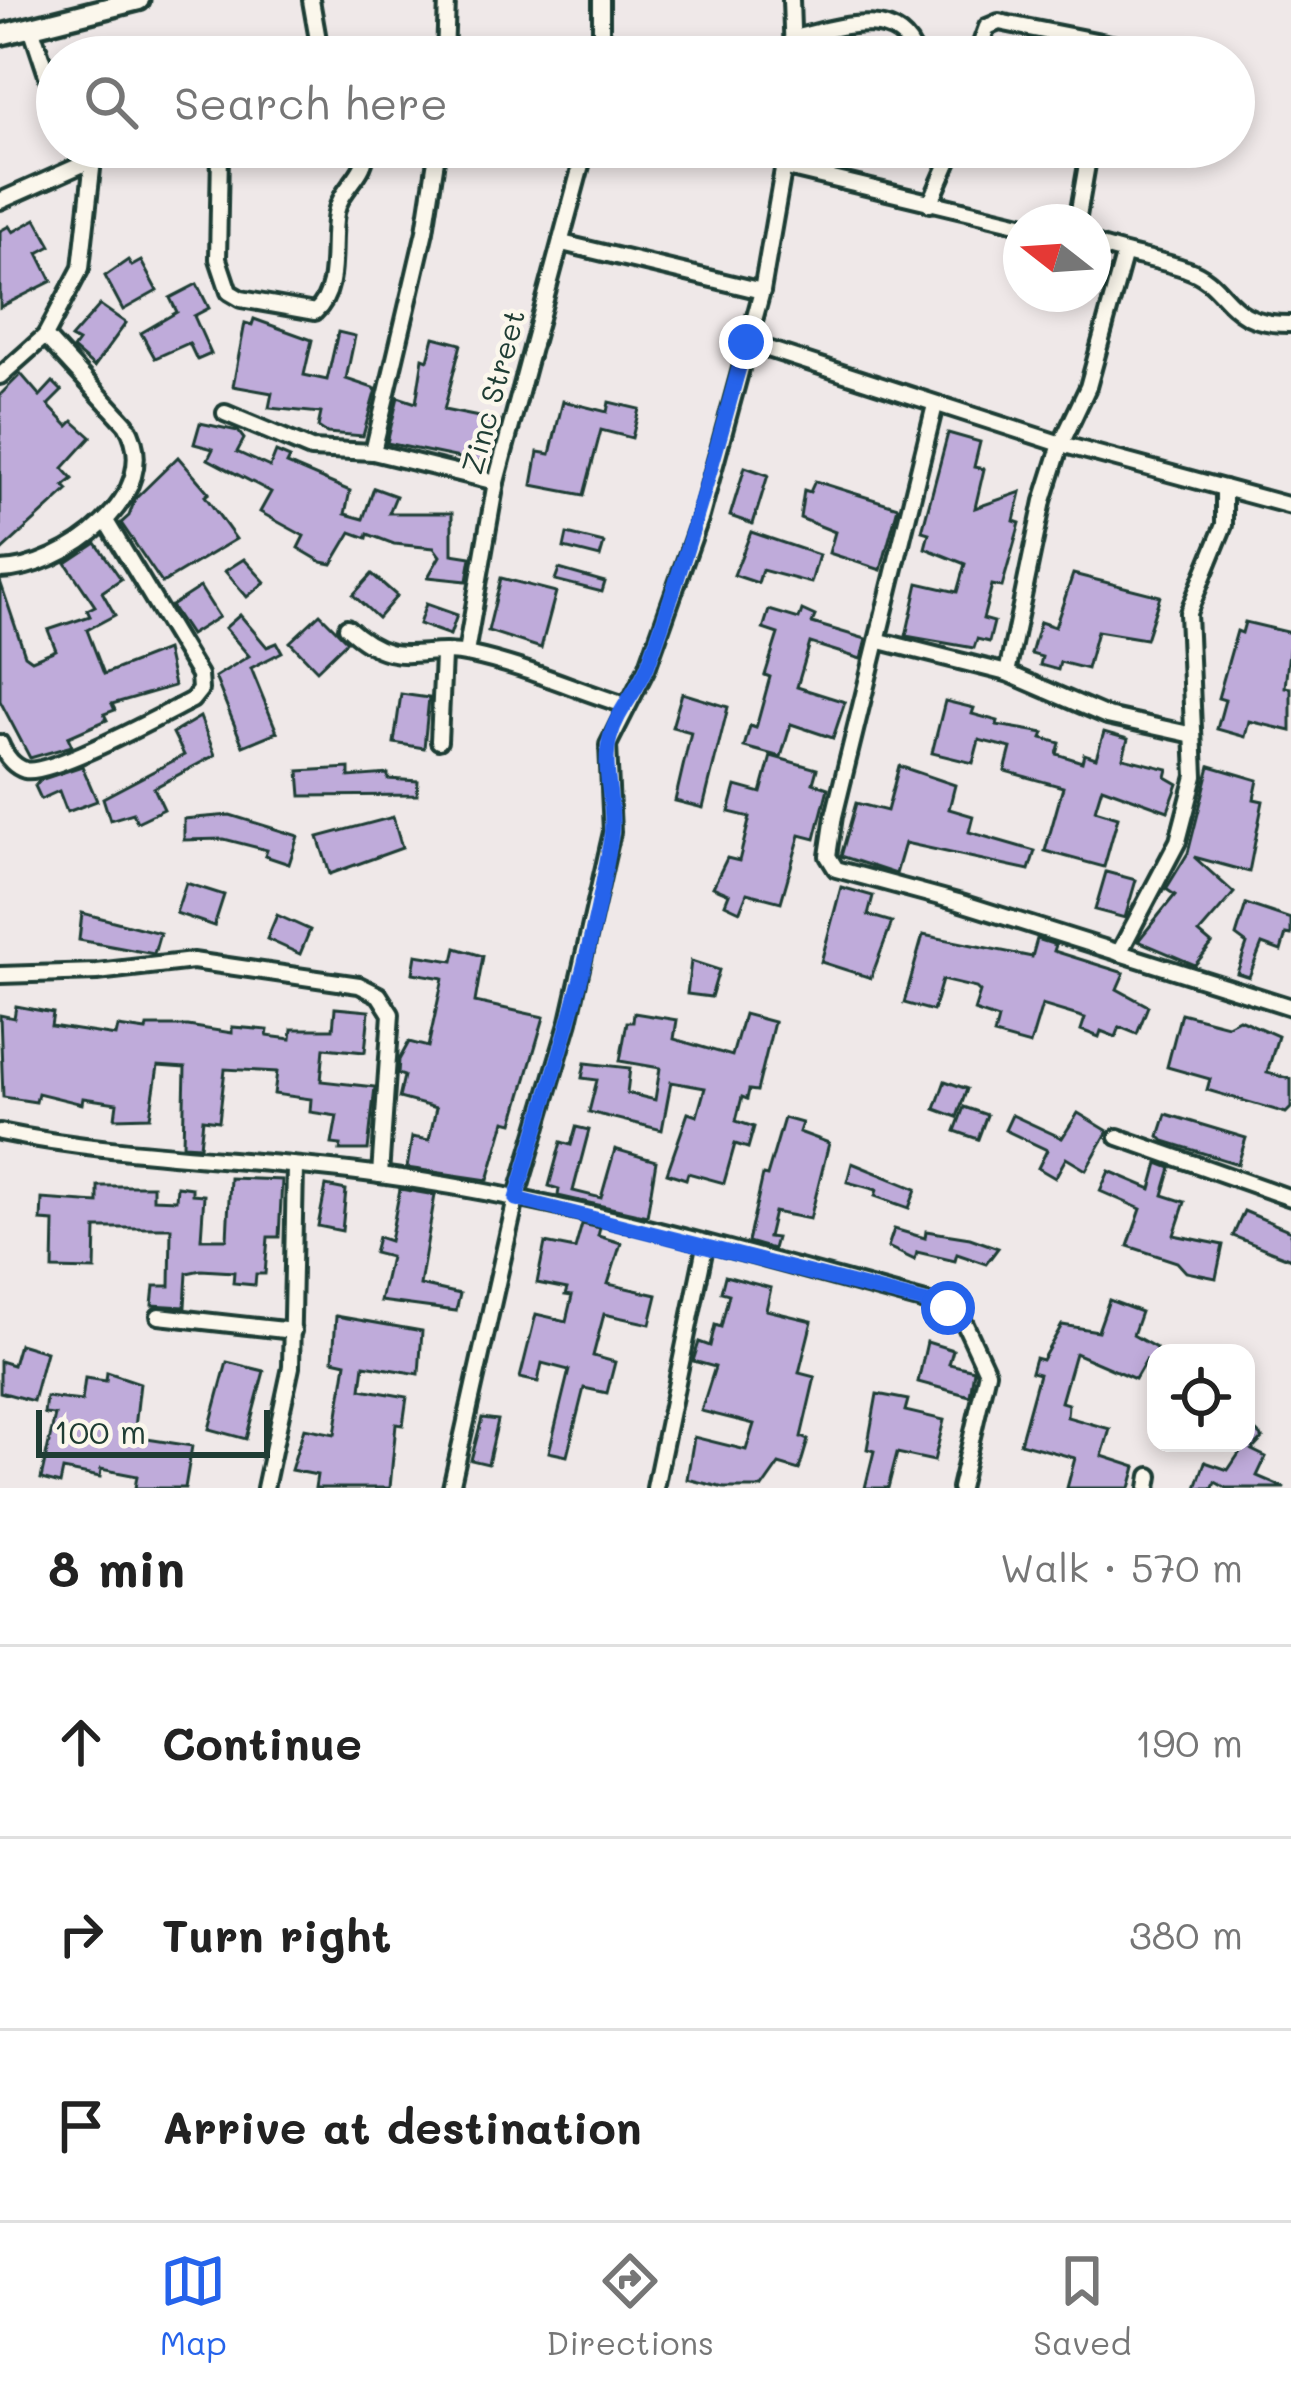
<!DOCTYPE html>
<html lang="en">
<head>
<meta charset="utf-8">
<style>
	body { margin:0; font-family:Mali,sans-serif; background:#f2f2f2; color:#222 }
	.controls { position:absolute; right:36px; bottom:36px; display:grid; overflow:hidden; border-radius:24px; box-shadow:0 6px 18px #0003 }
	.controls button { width:108px; height:108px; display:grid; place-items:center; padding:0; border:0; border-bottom:3px solid #e0e0e0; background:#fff; color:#222; font:60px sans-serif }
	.compass { position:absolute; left:1003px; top:204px; width:108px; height:108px; border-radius:50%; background:#fff; box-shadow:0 6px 18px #0003; rotate:287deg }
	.scale { position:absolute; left:36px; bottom:30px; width:234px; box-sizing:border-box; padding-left:12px; border:6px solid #1f3d34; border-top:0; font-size:33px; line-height:42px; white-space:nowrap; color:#1f3d34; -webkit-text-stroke:9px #fbf7ec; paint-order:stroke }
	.stop { position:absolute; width:36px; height:36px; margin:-27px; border:9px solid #2563eb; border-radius:50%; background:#fff }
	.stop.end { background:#2563eb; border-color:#fff; box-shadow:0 3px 12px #0008 }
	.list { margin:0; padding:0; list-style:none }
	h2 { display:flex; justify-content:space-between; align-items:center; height:156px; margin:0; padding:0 48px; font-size:51px }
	h2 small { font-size:39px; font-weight:400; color:#767676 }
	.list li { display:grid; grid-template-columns:78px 1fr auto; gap:36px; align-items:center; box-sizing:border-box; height:192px; padding:0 48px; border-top:3px solid #e0e0e0 }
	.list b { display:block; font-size:45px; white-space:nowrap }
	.list em { font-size:39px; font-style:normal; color:#767676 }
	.icon { flex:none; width:66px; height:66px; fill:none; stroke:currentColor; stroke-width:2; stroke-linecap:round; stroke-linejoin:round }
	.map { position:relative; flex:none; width:1291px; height:1488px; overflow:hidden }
	.search { position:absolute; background:#fff; box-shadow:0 6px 18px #0003; left:36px; right:36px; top:36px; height:132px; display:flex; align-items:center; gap:30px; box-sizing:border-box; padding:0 42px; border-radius:66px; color:#767676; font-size:45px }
	.sheet { height:732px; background:#fff }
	nav { display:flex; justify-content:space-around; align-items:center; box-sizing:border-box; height:168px; border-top:3px solid #e0e0e0; background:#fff; font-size:33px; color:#767676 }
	nav a { display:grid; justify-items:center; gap:6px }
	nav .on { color:#2563eb }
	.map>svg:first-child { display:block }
</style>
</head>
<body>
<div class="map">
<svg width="1291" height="1488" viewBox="0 0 1291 1488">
	<rect width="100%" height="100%" fill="#efe8e8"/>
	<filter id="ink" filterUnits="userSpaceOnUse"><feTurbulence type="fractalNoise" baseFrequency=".00833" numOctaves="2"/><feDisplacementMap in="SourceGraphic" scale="24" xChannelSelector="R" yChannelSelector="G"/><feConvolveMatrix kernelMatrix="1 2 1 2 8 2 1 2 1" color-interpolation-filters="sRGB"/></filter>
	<g filter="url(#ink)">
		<g fill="#bfabda" stroke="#1f3d34" stroke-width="3">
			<polygon points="36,219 51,246 38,253 52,281 0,307 0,231 9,226 13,232"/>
			<polygon points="128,260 132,266 141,261 157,291 123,310 105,276"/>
			<polygon points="197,284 209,308 194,316 211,354 197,360 189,343 155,358 141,333 177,312 170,298"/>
			<polygon points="100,305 126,323 94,367 73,349 78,342 71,338"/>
			<polygon points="254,319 312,340 304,375 327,380 338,332 355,336 346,379 376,389 363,436 327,433 318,427 321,413 269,408 272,393 233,386 245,323 252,325"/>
			<polygon points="434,337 461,344 444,410 499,421 489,464 387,443 398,397 416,403 423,358 428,360"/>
			<polygon points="21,374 40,396 53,382 62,391 48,405 68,426 73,421 91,437 63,468 73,479 64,486 68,490 0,552 0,395"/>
			<polygon points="563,401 607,412 609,402 639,409 632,438 601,430 584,495 532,485 538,452 550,454"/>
			<polygon points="200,423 238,431 244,439 237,452 270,467 276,452 290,458 287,464 350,491 345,514 363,519 374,488 396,496 389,513 452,513 452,554 471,557 467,581 428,577 440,556 434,548 394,544 368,534 367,538 351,532 332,564 322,562 298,548 304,536 260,512 271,492 208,459 213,449 194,444"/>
			<polygon points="948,433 980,442 974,467 984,469 975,508 1021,492 1014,521 1020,523 1002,587 992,585 983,619 994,622 989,642 977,639 974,648 906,636 918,583 957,592 965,564 925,548 929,533 922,531"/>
			<polygon points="178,457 209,493 205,496 236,539 162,583 121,523 129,516 135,499"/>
			<polygon points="745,467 768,475 753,524 730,516"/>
			<polygon points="815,481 898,507 881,570 829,553 835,532 800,518 804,490 810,492"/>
			<polygon points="751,532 819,555 811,583 762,570 758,583 734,575"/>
			<polygon points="567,534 604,543 600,557 564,548"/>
			<polygon points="96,543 121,579 102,592 115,615 87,630 104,674 166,650 174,686 112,704 115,710 104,714 107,720 68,737 72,746 30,758 0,701 0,581 25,655 32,660 56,650 48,630 90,616 87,610 95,606 66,563"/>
			<polygon points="244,559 265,582 247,597 225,571"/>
			<polygon points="559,569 605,582 602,592 555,580"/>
			<polygon points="372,574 397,596 378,618 353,595"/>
			<polygon points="1073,574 1160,596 1146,639 1097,631 1087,669 1060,662 1058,670 1040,665 1042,657 1031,654 1040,622 1055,627"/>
			<polygon points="501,578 556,592 541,648 488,631"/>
			<polygon points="200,587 219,617 190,635 171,606"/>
			<polygon points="426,604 457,615 450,635 419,624"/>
			<polygon points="769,610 799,619 802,610 815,616 812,623 866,639 861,659 810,643 797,687 845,702 833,738 791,724 781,757 744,747 750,726 756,728 770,677 765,675 778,634 763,629"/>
			<polygon points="320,614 347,641 317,670 290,642"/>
			<polygon points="240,615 267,647 277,643 282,652 251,668 277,732 243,746 215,677 249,656 225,628"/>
			<polygon points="1245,622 1291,633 1285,687 1291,688 1291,731 1249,721 1245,737 1217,729 1225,700 1218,698 1237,631 1242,633"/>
			<polygon points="682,693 728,707 703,808 675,801 691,732 672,727"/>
			<polygon points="401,694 429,698 424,748 394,743"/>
			<polygon points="945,701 974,708 972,714 998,721 997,725 1044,733 1042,738 1060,743 1057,754 1082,762 1084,754 1096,758 1104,732 1128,739 1123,758 1168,769 1166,777 1178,784 1168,811 1102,787 1095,810 1118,817 1104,867 1045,851 1063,787 1005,771 1011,748 979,740 973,763 932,753"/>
			<polygon points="200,717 215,755 154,788 164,809 137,822 133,813 110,820 103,798 184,755 173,733"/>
			<polygon points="771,756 817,769 813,783 828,788 815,839 800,835 781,902 747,893 740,911 725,904 729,894 713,887 727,858 739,861 750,817 729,812 736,786 761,793"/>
			<polygon points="82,766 97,801 67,812 59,791 41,799 35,786 40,780"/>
			<polygon points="899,766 955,785 949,809 973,816 969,832 1035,851 1029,870 905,843 896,874 841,856 856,803 887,811"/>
			<polygon points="1210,766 1258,780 1254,799 1263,801 1249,872 1194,857 1234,893 1199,933 1212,944 1195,965 1138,941 1175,895 1166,889 1188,853"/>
			<polygon points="349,768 349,777 388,774 388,779 418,781 417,795 301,796 299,771"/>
			<polygon points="230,815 298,836 289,864 265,856 267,850 224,839 184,840 184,819"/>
			<polygon points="393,817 402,848 330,874 318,837"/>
			<polygon points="1106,872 1136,880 1125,918 1095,910"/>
			<polygon points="186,883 224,895 214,926 176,913"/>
			<polygon points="841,887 873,896 868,915 892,922 871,978 821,962"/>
			<polygon points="1246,904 1291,919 1291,935 1286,934 1281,951 1262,944 1249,977 1237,973 1247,944 1236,936"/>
			<polygon points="82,913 160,933 154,954 79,940"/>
			<polygon points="277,915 310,930 300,954 267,939"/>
			<polygon points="923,935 1032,957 1037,939 1056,945 1054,951 1124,973 1117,989 1148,1006 1137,1034 1120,1027 1116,1037 1101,1031 1099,1037 1081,1030 1085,1018 1042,1005 1030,1045 994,1035 998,1019 974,1011 980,992 976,988 942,980 933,1011 904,1003"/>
			<polygon points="456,948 483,956 475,1002 544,1017 513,1123 505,1121 488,1180 407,1168 412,1137 429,1140 436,1108 399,1098 404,1076 398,1074 399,1060 409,1042 428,1047 443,978 413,973 416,955 453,961"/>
			<polygon points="691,961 719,970 711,997 687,994"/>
			<polygon points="16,1006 53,1013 51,1026 116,1036 118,1027 146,1031 147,1026 188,1026 232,1033 232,1027 268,1030 267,1036 291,1039 292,1029 333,1029 335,1008 369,1011 365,1052 324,1048 321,1081 375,1087 368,1150 340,1150 341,1145 332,1144 337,1116 310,1112 311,1099 274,1094 277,1072 225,1069 219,1121 203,1119 200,1146 183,1145 185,1068 158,1066 150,1117 115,1118 117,1103 83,1098 82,1104 38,1093 36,1102 3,1097 0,1015 14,1018"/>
			<polygon points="634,1013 677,1020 674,1039 732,1056 744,1014 774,1022 757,1091 749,1090 747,1099 742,1097 736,1121 754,1127 748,1148 735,1144 724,1183 688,1173 686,1179 667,1173 688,1113 697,1116 705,1088 671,1082 662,1130 589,1112 597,1080 582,1078 585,1063 630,1068 627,1093 655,1100 660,1068 620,1061 627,1022 633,1022"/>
			<polygon points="1181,1013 1227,1025 1239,1019 1278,1036 1267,1073 1291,1079 1291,1108 1286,1113 1207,1090 1210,1079 1167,1067"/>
			<polygon points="945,1081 967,1089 957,1117 935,1109"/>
			<polygon points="964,1107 987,1115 978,1139 955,1131"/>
			<polygon points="1078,1113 1108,1131 1086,1170 1066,1158 1055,1178 1038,1168 1047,1150 1005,1130 1012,1115 1062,1138"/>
			<polygon points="1166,1114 1246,1138 1238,1164 1164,1141 1159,1136"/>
			<polygon points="784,1118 802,1123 799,1132 829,1143 810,1219 774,1212 768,1237 776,1238 773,1249 748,1242 763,1175 767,1176"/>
			<polygon points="576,1127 589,1130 573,1191 601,1198 615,1149 656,1161 647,1216 558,1196 559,1189 549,1186 561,1142 571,1145"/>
			<polygon points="852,1163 916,1189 909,1208 875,1196 877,1190 847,1182"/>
			<polygon points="1158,1163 1171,1168 1163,1195 1185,1202 1174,1235 1223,1245 1216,1278 1186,1272 1177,1262 1128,1246 1141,1209 1100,1191 1109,1171 1151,1189"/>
			<polygon points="230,1178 282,1180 279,1237 268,1237 265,1274 256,1274 255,1285 233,1283 234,1272 201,1270 187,1273 185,1307 152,1305 154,1286 170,1286 171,1228 96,1228 95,1270 53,1269 54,1222 41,1221 42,1199 98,1203 98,1186 153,1186 153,1199 176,1200 177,1186 192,1188 192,1194 204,1195 201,1239 227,1239"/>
			<polygon points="326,1186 346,1190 342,1231 318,1226"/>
			<polygon points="400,1189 435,1195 420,1285 460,1294 456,1311 380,1301 390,1257 374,1253 378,1237 390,1241"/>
			<polygon points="1244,1211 1291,1231 1291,1259 1233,1236"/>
			<polygon points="582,1224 600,1228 598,1236 621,1243 608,1284 657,1295 650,1324 604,1314 593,1356 615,1362 607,1393 584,1388 567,1456 549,1452 569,1370 542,1363 538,1382 520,1378 536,1314 566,1321 572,1296 565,1295 567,1289 537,1283 545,1243 575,1249"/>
			<polygon points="894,1229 925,1238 926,1231 970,1238 998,1248 986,1264 957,1254 955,1261 917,1252 915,1260 888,1247"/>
			<polygon points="725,1276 771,1288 766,1310 812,1321 799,1373 815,1377 801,1437 808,1440 799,1470 779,1464 762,1488 724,1488 687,1479 694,1437 746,1450 754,1424 701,1411 715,1367 693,1361 699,1342 710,1346 715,1325 721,1327 729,1294 721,1292"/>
			<polygon points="1109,1300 1141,1312 1133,1335 1156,1348 1156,1366 1146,1360 1135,1379 1075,1353 1061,1402 1068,1404 1067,1417 1110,1429 1102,1456 1136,1467 1130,1488 1067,1488 1075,1458 1020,1443 1039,1374 1031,1372 1035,1358 1042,1360 1062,1325 1098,1331"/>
			<polygon points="336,1316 422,1331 419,1374 364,1365 361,1389 407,1397 403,1425 396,1424 390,1488 315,1488 317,1475 291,1470 304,1428 335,1434 346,1363 333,1360"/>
			<polygon points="927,1342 953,1350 949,1364 974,1370 970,1396 918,1382"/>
			<polygon points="19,1344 46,1352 33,1401 0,1392 0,1361 13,1365"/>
			<polygon points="227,1362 264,1371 246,1439 209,1429"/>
			<polygon points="107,1372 140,1383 134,1437 192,1446 185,1488 135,1488 137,1476 101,1469 100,1477 63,1470 60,1484 41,1479 55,1415 44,1414 46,1397 82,1401 85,1378 106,1381"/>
			<polygon points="877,1394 908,1400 905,1411 944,1420 934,1461 897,1453 888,1488 865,1488 874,1451 867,1449"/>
			<polygon points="482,1418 498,1420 488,1464 471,1460"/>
			<polygon points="1250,1426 1263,1438 1252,1450 1266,1457 1257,1476 1285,1488 1226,1488 1215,1482 1213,1488 1196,1488 1205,1462 1228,1470 1246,1443"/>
		</g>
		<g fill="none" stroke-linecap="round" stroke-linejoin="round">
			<defs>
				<g id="minor">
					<polyline points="311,0 321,57"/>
					<polyline points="601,0 601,57"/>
					<polyline points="791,0 793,57"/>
					<polyline points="31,27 57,105"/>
					<path d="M 794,38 C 833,29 898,4 916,57"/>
					<polyline points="445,57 447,0"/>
					<polyline points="976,57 987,27 999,22 1177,57"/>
					<polyline points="438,147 425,231 373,452 496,482"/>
					<path d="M 220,153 L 218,259 L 229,292 L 241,299 L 315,312 C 341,289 330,245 336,213 C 341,186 368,175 366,147"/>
					<polyline points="787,168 1021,224"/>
					<polyline points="0,201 90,161"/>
					<polyline points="930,204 955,147"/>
					<polyline points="1077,222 1090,147"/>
					<polyline points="562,243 762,291"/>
					<path d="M 1093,243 C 1123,255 1155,258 1186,269 C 1232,284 1221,325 1291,324"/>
					<polyline points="746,342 1061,444 1291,506"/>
					<polyline points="0,376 45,336"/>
					<polyline points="935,405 834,816 828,856 836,869 958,902 1291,1007"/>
					<polyline points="225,413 311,449 373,452"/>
					<path d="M 0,570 C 64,569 168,494 126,424 L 45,336 L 81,268 L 92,169 L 82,147"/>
					<path d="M 347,627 C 398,674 420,643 471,655 C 523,666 574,689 625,705"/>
					<polyline points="880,641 1007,673 1107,716 1189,734"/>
					<polyline points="466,653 496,482 586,147"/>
					<polyline points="1007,673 1043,501 1061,444 1088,387 1124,256"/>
					<polyline points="439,741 443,656"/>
					<path d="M 0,743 C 5,755 12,766 25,770 C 51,776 164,714 192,700 L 200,690 L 199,675 L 106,521"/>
					<polyline points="1119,953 1178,841 1195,776 1188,613 1224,525 1224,488"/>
					<polyline points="0,975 97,972 193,961 359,985 379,995 391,1014 380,1175"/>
					<path d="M 0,1132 C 126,1158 254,1157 380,1175 C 570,1200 763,1259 948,1308 L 963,1320 L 987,1372 L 960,1488"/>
					<polyline points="1118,1137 1291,1198"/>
					<polyline points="159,1316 293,1331"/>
					<polyline points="265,1488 291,1367 295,1167"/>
					<polyline points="451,1488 516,1199 569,1021 612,832 608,745 647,668 701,516 762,291 787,147"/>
					<polyline points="655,1488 705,1247"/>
					<polyline points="1148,1488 1150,1476"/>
				</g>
				<polyline id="tertiary" points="0,35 139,0"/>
			</defs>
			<use href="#minor" stroke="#1f3d34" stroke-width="22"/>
			<use href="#tertiary" stroke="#1f3d34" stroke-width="27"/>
			<use href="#minor" stroke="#fbf7ec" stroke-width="14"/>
			<use href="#tertiary" stroke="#fbf7ec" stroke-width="18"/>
		</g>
	</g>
	<g fill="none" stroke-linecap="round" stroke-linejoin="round" filter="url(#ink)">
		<path stroke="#2563eb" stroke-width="15" d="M 746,342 C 716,452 686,559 648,665 C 638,691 617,710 610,738 C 601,771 616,804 611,837 C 592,960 551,1081 516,1199 L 948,1308"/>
	</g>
	<g text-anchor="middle" stroke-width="9" stroke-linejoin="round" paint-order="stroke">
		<g font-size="30" fill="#1f3d34" stroke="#fbf7ec">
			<text transform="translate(494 392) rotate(-75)" y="10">Zinc Street</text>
		</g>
	</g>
</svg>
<div class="controls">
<button><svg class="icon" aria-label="locate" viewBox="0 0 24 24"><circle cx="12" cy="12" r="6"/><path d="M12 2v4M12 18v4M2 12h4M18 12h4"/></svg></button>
</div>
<svg class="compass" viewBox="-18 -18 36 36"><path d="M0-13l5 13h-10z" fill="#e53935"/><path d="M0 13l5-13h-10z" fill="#767676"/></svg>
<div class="scale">100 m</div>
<div class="stop" style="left:948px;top:1308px"></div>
<div class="stop end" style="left:746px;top:342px"></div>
<div class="search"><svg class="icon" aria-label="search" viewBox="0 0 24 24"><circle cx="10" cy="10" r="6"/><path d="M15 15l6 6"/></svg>Search here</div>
</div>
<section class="sheet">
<h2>8 min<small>Walk · 570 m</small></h2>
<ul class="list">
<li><svg class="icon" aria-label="ahead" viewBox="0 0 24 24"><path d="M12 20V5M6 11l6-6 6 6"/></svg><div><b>Continue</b></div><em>190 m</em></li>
<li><svg class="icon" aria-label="right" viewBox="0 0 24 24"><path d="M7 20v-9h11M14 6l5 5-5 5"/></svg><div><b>Turn right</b></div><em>380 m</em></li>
<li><svg class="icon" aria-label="arrive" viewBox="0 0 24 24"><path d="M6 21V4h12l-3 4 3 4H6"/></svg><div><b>Arrive at destination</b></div></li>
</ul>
</section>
<nav>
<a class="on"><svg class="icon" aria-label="map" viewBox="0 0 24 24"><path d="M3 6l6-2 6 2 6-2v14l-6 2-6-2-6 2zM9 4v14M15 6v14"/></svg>Map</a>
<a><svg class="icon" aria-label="directions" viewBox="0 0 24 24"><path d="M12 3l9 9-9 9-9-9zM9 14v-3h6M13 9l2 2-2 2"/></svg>Directions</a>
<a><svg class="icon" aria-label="saved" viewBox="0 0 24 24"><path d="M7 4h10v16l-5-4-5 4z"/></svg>Saved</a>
</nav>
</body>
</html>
